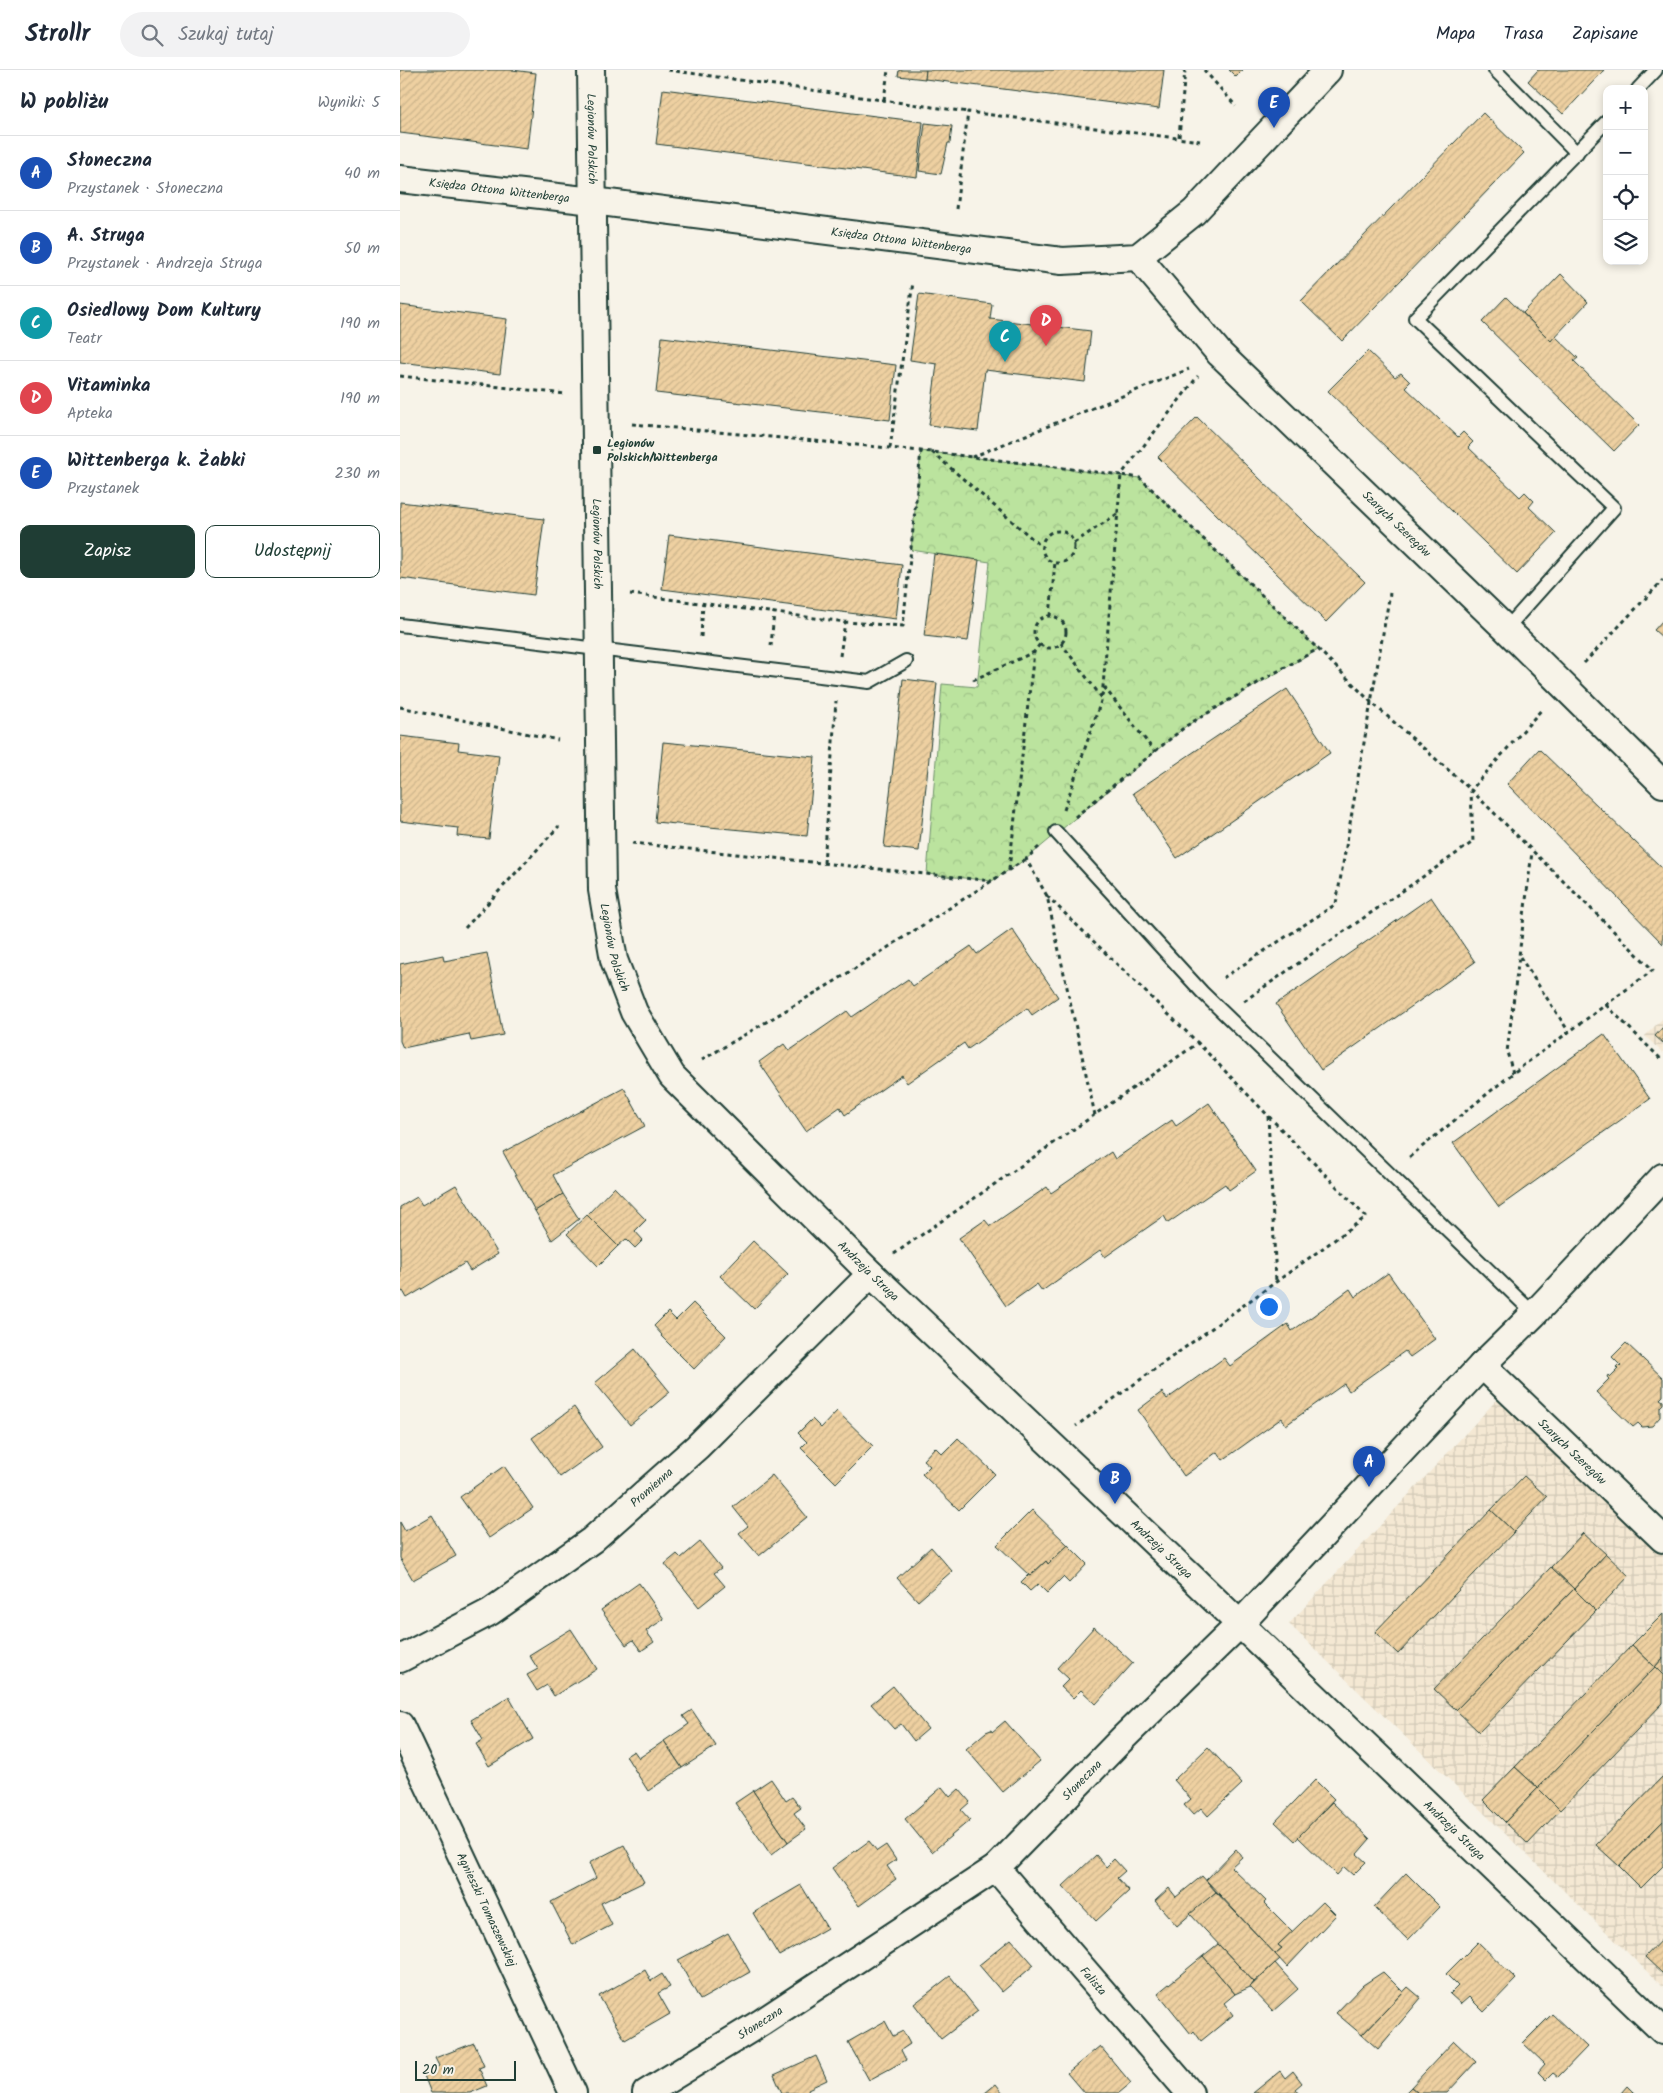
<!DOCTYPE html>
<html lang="pl">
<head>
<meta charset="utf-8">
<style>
	body { margin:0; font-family:Kalam,sans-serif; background:#f2f2f3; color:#1f2937 }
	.controls { position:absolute; right:15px; top:15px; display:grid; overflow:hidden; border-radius:10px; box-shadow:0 2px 8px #0003 }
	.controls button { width:45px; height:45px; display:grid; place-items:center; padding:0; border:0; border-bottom:1px solid #e0e1e3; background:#fff; color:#1f2937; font:25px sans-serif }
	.scale { position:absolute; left:15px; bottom:12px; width:101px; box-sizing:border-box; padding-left:5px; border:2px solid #1f3d34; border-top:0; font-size:14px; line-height:18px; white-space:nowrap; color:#1f3d34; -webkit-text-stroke:4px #f7f3e8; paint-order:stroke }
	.you { position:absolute; left:868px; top:1236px; width:18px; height:18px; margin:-12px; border:4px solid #fff; border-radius:50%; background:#1a73e8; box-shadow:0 0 0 8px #1a73e833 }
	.badge { display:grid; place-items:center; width:32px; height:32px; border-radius:50%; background:#1f3d34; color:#fff; font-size:16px; font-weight:700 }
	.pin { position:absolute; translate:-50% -41px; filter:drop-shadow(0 1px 2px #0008) }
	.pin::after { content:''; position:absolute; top:26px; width:18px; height:15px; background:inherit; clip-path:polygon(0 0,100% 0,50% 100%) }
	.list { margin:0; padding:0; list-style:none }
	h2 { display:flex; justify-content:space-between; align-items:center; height:65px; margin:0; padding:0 20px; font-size:21px }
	h2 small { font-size:16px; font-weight:400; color:#747a83 }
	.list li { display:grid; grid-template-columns:32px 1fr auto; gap:15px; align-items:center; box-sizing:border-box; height:75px; padding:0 20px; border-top:1px solid #e0e1e3 }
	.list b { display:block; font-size:19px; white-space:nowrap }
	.list p { margin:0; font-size:16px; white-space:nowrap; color:#747a83 }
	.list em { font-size:16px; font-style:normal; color:#747a83 }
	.actions { display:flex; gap:10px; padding:15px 20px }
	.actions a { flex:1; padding:11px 0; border:1px solid #1f3d34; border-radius:10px; text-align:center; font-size:18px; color:#1f3d34 }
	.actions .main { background:#1f3d34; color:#fff }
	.icon { flex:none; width:28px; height:28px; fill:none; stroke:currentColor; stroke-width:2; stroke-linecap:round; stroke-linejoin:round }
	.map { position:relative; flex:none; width:1263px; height:2023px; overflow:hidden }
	header { display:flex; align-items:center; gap:30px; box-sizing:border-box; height:70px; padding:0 25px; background:#fff; border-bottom:1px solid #e0e1e3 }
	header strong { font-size:24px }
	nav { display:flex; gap:28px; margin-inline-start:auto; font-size:18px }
	.search { width:350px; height:45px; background:#f2f2f3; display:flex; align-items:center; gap:12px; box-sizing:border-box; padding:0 18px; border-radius:28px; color:#747a83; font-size:19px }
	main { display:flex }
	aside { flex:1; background:#fff }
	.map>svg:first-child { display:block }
</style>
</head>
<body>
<header>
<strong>Strollr</strong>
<div class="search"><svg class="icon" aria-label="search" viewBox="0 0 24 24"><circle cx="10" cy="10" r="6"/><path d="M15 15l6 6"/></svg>Szukaj tutaj</div>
<nav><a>Mapa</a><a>Trasa</a><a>Zapisane</a></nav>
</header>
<main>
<aside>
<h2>W pobliżu<small>Wyniki: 5</small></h2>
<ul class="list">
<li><span class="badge" style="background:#1a4fb4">A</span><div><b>Słoneczna</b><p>Przystanek · Słoneczna</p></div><em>40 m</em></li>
<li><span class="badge" style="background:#1a4fb4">B</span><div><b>A. Struga</b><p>Przystanek · Andrzeja Struga</p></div><em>50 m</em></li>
<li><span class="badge" style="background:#0f9aa8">C</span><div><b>Osiedlowy Dom Kultury</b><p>Teatr</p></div><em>190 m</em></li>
<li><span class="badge" style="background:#e0444e">D</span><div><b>Vitaminka</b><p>Apteka</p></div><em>190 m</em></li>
<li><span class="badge" style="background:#1a4fb4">E</span><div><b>Wittenberga k. Żabki</b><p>Przystanek</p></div><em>230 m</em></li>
</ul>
<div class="actions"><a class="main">Zapisz</a><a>Udostępnij</a></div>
</aside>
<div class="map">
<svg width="1263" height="2023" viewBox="0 0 1263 2023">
	<defs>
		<pattern id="industrial-grid" width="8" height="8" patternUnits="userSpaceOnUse" patternTransform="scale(1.25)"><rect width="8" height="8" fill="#f4e8d3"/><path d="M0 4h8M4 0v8" fill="none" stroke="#d1c8b6"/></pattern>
		<pattern id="forest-crowns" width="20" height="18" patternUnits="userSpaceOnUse" patternTransform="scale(1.25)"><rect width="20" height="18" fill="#bbe39e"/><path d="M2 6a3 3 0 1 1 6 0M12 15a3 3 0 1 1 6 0" fill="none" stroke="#a0c489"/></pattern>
		<pattern id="building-hatch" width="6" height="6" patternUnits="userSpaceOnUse" patternTransform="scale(1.25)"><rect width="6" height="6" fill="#eed0a1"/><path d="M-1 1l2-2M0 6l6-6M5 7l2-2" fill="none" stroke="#ccb48b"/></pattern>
	</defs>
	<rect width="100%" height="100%" fill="#f7f3e8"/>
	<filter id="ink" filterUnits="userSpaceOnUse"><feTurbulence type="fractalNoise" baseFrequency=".02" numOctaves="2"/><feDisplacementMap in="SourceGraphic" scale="10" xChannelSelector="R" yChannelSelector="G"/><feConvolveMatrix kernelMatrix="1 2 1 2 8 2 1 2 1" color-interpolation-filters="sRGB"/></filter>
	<g filter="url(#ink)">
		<g fill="url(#industrial-grid)">
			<polygon points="1263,948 1263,983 1245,966"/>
			<polygon points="1103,1323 1263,1479 1263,1917 889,1554"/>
		</g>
		<polygon fill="url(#forest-crowns)" stroke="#6d9069" points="521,381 740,408 918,579 786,656 626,789 592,811 527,804 542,614 577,617 590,492 511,480"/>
		<g fill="url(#building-hatch)" stroke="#1f3d34">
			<polygon points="0,0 112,0 136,3 127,79 0,63"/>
			<polygon points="499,0 526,0 525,9 498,6"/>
			<polygon points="526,0 764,0 759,39 525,9"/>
			<polygon points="829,0 843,0 836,7"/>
			<polygon points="1138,0 1204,0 1163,44 1128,11"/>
			<polygon points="263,19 523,52 517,107 256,74"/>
			<polygon points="1083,43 1124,83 942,271 901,231"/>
			<polygon points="525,53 552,56 550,73 548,73 541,104 519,101"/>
			<polygon points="1161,204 1188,232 1151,271 1123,243"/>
			<polygon points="519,224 592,234 590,249 691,261 685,312 585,300 578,361 529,355 537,294 510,290"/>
			<polygon points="1106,227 1151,271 1155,266 1178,288 1174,291 1239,355 1214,381 1082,252"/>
			<polygon points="0,235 107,249 100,304 0,292"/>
			<polygon points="262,267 496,295 490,350 256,323"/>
			<polygon points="968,281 995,307 1001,303 1010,312 1005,317 1058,367 1063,362 1073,372 1068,377 1120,427 1125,422 1134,431 1129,437 1156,463 1117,504 928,321"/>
			<polygon points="797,347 965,512 926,552 758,387"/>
			<polygon points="0,432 144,449 134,525 0,508"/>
			<polygon points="269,465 502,495 496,549 262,519"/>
			<polygon points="534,484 579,490 568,571 524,566"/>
			<polygon points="1263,550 1263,568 1254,560"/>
			<polygon points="503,609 537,613 519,781 484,777"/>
			<polygon points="887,619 930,683 777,788 733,723"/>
			<polygon points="0,666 59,673 58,680 99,685 89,769 57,766 58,758 0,751"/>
			<polygon points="263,672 415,687 407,766 255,752"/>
			<polygon points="1139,679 1263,799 1263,874 1107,714"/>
			<polygon points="1031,827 1075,892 921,1000 876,934"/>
			<polygon points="612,859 658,927 632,945 627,938 568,979 564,973 507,1013 502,1005 445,1045 440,1037 406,1061 359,992 384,974 389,981 447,941 452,947 508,909 513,916 571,876 577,884"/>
			<polygon points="87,883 103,965 71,971 69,964 3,978 0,971 0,894 43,885 44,891"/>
			<polygon points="1263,957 1263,973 1255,966"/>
			<polygon points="1204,964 1250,1029 1099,1137 1053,1073"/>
			<polygon points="224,1018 245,1056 153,1105 163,1124 135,1141 103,1082"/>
			<polygon points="809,1033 856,1101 829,1120 825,1114 768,1153 764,1146 705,1187 700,1180 642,1221 637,1214 606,1236 559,1168 585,1150 590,1156 647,1117 651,1123 711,1082 715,1089 772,1050 776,1056"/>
			<polygon points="56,1115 98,1184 70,1201 65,1193 7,1228 3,1221 0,1223 0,1137 17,1127 22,1135"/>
			<polygon points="214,1117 246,1150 235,1161 243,1170 235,1178 226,1169 218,1176 187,1145"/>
			<polygon points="163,1124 179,1149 152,1170 135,1141"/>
			<polygon points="187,1145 218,1176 198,1196 167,1164"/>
			<polygon points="353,1171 388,1204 354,1239 320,1206"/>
			<polygon points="988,1203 1035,1269 1010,1287 1005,1281 949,1321 944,1314 886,1355 882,1348 823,1390 817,1382 784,1406 738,1340 762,1322 767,1329 824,1288 830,1296 888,1254 892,1261 950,1219 955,1227"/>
			<polygon points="293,1233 326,1266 294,1299 261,1266 262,1265 254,1256 268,1242 276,1250"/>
			<polygon points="1226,1273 1263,1308 1263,1326 1260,1329 1263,1331 1263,1334 1260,1337 1260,1347 1252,1356 1242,1357 1238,1353 1233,1357 1196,1322 1209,1309 1207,1307 1208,1305 1210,1307 1218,1299 1216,1297 1218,1295 1220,1297 1221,1296 1212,1287"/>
			<polygon points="235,1279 270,1322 230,1355 195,1313"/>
			<polygon points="174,1337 202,1377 160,1407 132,1368"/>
			<polygon points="437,1341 473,1376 436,1413 401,1378 407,1372 398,1363 412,1349 421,1358"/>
			<polygon points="558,1368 595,1404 559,1440 522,1404 530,1396 523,1390 535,1377 542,1384"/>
			<polygon points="104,1396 133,1438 89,1468 60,1427"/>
			<polygon points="372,1405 407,1447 359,1486 339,1463 348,1456 333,1437"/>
			<polygon points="1124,1406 1147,1427 1114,1462 1091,1440"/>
			<polygon points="632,1440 668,1475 648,1494 646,1491 630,1506 597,1475"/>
			<polygon points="1091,1440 1114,1462 998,1584 975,1562"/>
			<polygon points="32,1445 56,1486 13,1510 0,1488 0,1452 5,1461"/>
			<polygon points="1183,1463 1206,1484 1174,1519 1151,1497"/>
			<polygon points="300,1472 321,1498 314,1503 325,1516 299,1537 265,1494 277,1484 281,1488"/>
			<polygon points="668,1475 687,1494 669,1513 663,1507 647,1523 638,1514 630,1521 621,1512 628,1505 630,1506 646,1491 648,1494"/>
			<polygon points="531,1477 552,1501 518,1531 497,1508"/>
			<polygon points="1206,1484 1229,1506 1196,1541 1174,1519"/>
			<polygon points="1151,1497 1174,1519 1056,1640 1034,1619"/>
			<polygon points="239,1513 264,1549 246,1561 254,1572 241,1581 233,1570 226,1575 201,1540"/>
			<polygon points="1174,1519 1196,1541 1079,1662 1056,1640"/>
			<polygon points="1263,1544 1263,1588 1255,1597 1232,1575"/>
			<polygon points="694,1557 733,1593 696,1634 681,1620 673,1628 661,1617 669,1609 657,1598"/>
			<polygon points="171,1559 197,1599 154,1626 147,1615 137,1621 127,1605 138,1599 129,1585"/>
			<polygon points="1232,1575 1255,1597 1138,1718 1115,1697"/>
			<polygon points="1263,1588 1263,1605 1255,1597"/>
			<polygon points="1255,1597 1263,1605 1263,1633 1160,1740 1138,1718"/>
			<polygon points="493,1616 528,1659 514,1671 501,1654 494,1659 471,1634"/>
			<polygon points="109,1627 133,1669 89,1696 76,1674 83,1670 71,1650"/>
			<polygon points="292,1640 316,1676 282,1698 264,1671 289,1654 283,1646"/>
			<polygon points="605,1651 640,1691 603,1722 566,1679 586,1662 591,1660 592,1662"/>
			<polygon points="264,1671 282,1698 248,1721 226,1686 234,1681 239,1688"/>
			<polygon points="808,1677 842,1714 808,1746 801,1738 793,1745 784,1735 791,1729 774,1710"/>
			<polygon points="1115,1697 1138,1718 1105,1752 1083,1730"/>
			<polygon points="1263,1706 1263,1751 1219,1796 1196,1775"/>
			<polygon points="371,1709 386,1731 392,1727 401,1738 394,1743 406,1759 388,1772 353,1721"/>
			<polygon points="915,1710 934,1729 895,1771 875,1752"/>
			<polygon points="542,1717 550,1727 559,1719 570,1732 561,1740 570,1750 532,1782 505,1749"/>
			<polygon points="1138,1718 1160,1740 1128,1774 1105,1752"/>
			<polygon points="353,1721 388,1772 371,1785 335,1733"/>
			<polygon points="932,1732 970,1769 957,1784 966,1792 953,1805 944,1797 937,1805 898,1767"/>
			<polygon points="1263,1751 1263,1796 1241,1818 1219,1796"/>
			<polygon points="469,1771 477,1781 486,1775 496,1790 487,1796 496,1809 459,1836 432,1798"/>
			<polygon points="224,1775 244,1812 201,1833 212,1855 173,1875 151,1832 196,1808 189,1793"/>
			<polygon points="836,1779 842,1787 831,1797 866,1831 864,1833 893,1862 878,1875 882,1878 875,1884 806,1810"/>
			<polygon points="696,1785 706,1797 714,1789 725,1801 717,1808 729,1821 696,1851 663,1816"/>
			<polygon points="1006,1803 1040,1837 1008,1870 974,1837"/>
			<polygon points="802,1806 816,1822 777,1856 755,1831 769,1818 776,1827"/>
			<polygon points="401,1815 427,1858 379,1886 353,1843"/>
			<polygon points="816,1822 880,1889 854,1912 790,1844"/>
			<polygon points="923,1832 936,1845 887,1897 875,1884 882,1878 878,1875"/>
			<polygon points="328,1863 350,1902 300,1930 278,1890"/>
			<polygon points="1263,1868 1263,1904 1245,1887"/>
			<polygon points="611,1869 634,1895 602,1922 579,1895"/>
			<polygon points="1078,1872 1116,1909 1084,1942 1069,1927 1061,1934 1050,1924 1058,1916 1046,1904"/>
			<polygon points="818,1874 854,1912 850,1917 835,1924 803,1886"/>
			<polygon points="803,1886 835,1924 824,1933 833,1945 801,1971 794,1961 791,1964 758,1923"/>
			<polygon points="875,1893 898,1919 873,1941 850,1917"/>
			<polygon points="245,1900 251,1911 262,1904 270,1917 258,1923 270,1944 225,1970 199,1926"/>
			<polygon points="983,1902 1003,1922 962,1965 936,1943 963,1915"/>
			<polygon points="550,1906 578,1941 541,1969 514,1934"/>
			<polygon points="1008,1917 1021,1928 978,1979 962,1965"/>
			<polygon points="1152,1944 1187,1977 1158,2007 1153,2003 1146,2010 1138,2002 1145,1994 1123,1973"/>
			<polygon points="485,1951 493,1966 503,1961 510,1974 501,1980 506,1990 469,2010 448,1972"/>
			<polygon points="1054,1971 1076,1992 1047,2023 1018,2023 1011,2017"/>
			<polygon points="74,1973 84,1996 79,1998 87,2016 70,2023 31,2023 23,2003 39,1996 35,1988"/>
			<polygon points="700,1976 731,2013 719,2023 684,2023 667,2003"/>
			<polygon points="416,1986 427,2010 408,2019 409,2023 382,2023 374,2005"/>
			<polygon points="880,2001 885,2008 893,2001 902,2013 895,2019 898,2023 853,2023"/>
			<polygon points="596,2014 603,2023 585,2023"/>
			<polygon points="1227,2016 1234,2023 1221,2023"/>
			<polygon points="1011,2017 1018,2023 1005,2023"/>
		</g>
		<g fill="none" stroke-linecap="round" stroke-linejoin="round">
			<defs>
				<g id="service">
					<polyline points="1095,0 1177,83"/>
					<polyline points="1238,19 1256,0"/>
					<polyline points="0,555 469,612 506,591"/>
					<polyline points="1106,559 1214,438 1015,248 1207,51"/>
					<polyline points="656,762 802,922 1134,1244"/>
				</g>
				<g id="minor">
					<path id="s1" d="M 191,0 L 202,820 L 214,890 L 234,942 L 272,1006 L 471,1204 L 792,1508 L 1263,1961"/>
					<path id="s2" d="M 0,109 L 193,131 L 662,191 L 738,187 L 794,142 L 928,0"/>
					<path id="s3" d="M 738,187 L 820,284 L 1106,559 L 1263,714"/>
					<path id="s4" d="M 1082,1295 L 1263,1469"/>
					<path id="s5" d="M 0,1589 L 90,1542 L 192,1470 L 297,1377 L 471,1204"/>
					<path id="s6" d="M 0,1655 L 173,2023"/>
					<path id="s7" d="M 596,1798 L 790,2023"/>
					<path id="s8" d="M 246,2023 L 362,1952 L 596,1798 L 723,1668 L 840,1554 L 1082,1295 L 1134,1244 L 1263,1107"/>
				</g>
			</defs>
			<use href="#service" stroke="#1f3d34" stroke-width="16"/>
			<use href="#minor" stroke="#1f3d34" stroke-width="30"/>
			<g stroke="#1f3d34" stroke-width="3" stroke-dasharray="4 4" stroke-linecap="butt">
				<polyline points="268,0 568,42"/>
				<polyline points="804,0 836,36"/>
				<polyline points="484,30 488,0"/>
				<polyline points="779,67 785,0"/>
				<polyline points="556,139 568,42 800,71"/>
				<polyline points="0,306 165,324"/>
				<polyline points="232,354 532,382 721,405 798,306"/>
				<polyline points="490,378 513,212"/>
				<polyline points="532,382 642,477"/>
				<polyline points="572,387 789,299"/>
				<circle cx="658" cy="477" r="16"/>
				<polyline points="674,473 717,444"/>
				<polyline points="230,524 445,552 503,556 521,381"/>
				<circle cx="650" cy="562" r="16"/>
				<polyline points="650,546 655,492"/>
				<polyline points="301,567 303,533"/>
				<polyline points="661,573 702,628"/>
				<polyline points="371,576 374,542"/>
				<polyline points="440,586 445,552"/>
				<polyline points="1184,593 1263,510"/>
				<polyline points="573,610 634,582"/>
				<polyline points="704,617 755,682"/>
				<polyline points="0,637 158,670"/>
				<polyline points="664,740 702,628 721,405 740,408 918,579"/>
				<polyline points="675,747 786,656 871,605 918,579 970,631 1071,720 1253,900 1113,1003 1007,1089"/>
				<polyline points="232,773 592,811"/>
				<polyline points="639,777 626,789 647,826"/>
				<polyline points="424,793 436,631"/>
				<polyline points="609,799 634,582 640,574"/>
				<polyline points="65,858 159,756"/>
				<polyline points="1120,887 1169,962"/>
				<polyline points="823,908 936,834 990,523"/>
				<polyline points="844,931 1073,772 1071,720 1142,639"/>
				<polyline points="1206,935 1263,991"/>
				<polyline points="302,990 437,910 626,789"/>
				<polyline points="1113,1003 1107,982 1132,782"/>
				<polyline points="695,1045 647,826 798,973"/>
				<polyline points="868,1046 876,1212"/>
				<polyline points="494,1184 798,973 966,1147 676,1356"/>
			</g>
			<use href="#service" stroke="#f7f3e8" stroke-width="12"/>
			<use href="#minor" stroke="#f7f3e8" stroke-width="26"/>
		</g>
	</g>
	<rect fill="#1f3d34" stroke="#f7f3e8" stroke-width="2" x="192" y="375" width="10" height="10" rx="2.5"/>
	<g text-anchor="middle" stroke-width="5" stroke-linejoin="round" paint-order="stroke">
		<g font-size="12" fill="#1f3d34" stroke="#f7f3e8">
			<text dy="4" stroke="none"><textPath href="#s1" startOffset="69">Legionów Polskich</textPath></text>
			<text dy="4" stroke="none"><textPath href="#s2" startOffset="100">Księdza Ottona Wittenberga</textPath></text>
			<text dy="4" stroke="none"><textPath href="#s2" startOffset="505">Księdza Ottona Wittenberga</textPath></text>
			<text dy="4" stroke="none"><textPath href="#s3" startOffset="372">Szarych Szeregów</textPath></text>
			<text dy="4" stroke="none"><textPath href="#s1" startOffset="474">Legionów Polskich</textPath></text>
			<text dy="4" stroke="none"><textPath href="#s1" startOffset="879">Legionów Polskich</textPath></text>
			<text dy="4" stroke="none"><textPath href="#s1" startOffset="1298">Andrzeja Struga</textPath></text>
			<text dy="4" stroke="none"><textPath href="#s4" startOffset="125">Szarych Szeregów</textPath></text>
			<text dy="4" stroke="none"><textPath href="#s5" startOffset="306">Promienna</textPath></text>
			<text dy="4" stroke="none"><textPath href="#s1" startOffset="1702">Andrzeja Struga</textPath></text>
			<text dy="4" stroke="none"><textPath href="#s8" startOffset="539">Słoneczna</textPath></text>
			<text dy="4" stroke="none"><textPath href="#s1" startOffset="2108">Andrzeja Struga</textPath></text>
			<text dy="4" stroke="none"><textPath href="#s6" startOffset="204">Agnieszki Tomaszewskiej</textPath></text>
			<text dy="4" stroke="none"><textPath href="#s7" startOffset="149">Falista</textPath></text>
			<text dy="4" stroke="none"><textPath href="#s8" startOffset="134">Słoneczna</textPath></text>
		</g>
		<g font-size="12" font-weight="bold" fill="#1f3d34" stroke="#f7f3e8" text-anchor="start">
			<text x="207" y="377">Legionów<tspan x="207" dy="14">Polskich/Wittenberga</tspan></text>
		</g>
	</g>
</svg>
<div class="controls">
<button>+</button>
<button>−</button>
<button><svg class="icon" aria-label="locate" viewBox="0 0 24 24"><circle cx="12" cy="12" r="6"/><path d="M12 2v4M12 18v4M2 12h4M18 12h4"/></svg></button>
<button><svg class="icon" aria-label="layers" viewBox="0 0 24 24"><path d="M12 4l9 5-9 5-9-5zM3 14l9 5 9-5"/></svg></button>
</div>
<div class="scale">20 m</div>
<div class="you"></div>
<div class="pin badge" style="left:969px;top:1417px;background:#1a4fb4">A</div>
<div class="pin badge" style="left:715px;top:1434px;background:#1a4fb4">B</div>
<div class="pin badge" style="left:605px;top:292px;background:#0f9aa8">C</div>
<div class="pin badge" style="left:646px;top:276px;background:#e0444e">D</div>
<div class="pin badge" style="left:874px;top:58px;background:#1a4fb4">E</div>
</div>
</main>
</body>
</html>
